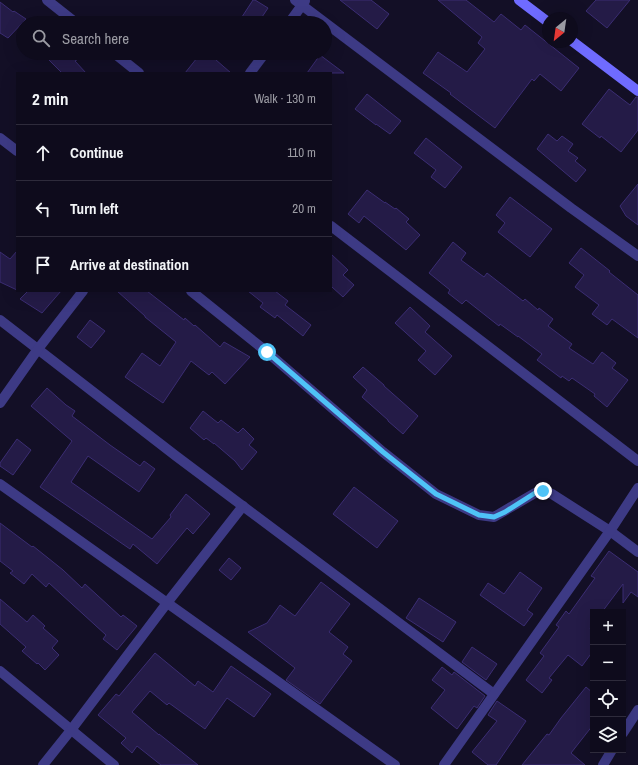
<!DOCTYPE html>
<html lang="en">
<head>
<meta charset="utf-8">
<style>
	body { margin:0; font-family:"Archivo Narrow",sans-serif; background:#1c1929; color:#f1f3f6 }
	.controls { position:absolute; right:12px; bottom:12px; display:grid; overflow:hidden; border-radius:0px; box-shadow:0 4px 16px #0002 }
	.controls button { width:36px; height:36px; display:grid; place-items:center; padding:0; border:0; border-bottom:1px solid #2e2b3b; background:#0e0b1c; color:#f1f3f6; font:20px sans-serif }
	.compass { position:absolute; left:542px; top:12px; width:36px; height:36px; border-radius:50%; background:#0e0b1c; box-shadow:0 4px 16px #0002; rotate:209deg }
	.stop { position:absolute; width:12px; height:12px; margin:-9px; border:3px solid #4fc3f7; border-radius:50%; background:#fff }
	.stop.end { background:#4fc3f7; border-color:#fff; box-shadow:0 1px 4px #0008 }
	.list { margin:0; padding:0; list-style:none }
	h2 { display:flex; justify-content:space-between; align-items:center; height:52px; margin:0; padding:0 16px; font-size:17px }
	h2 small { font-size:13px; font-weight:400; color:#9b9ba3 }
	.list li { display:grid; grid-template-columns:26px 1fr auto; gap:12px; align-items:center; box-sizing:border-box; height:56px; padding:0 16px; border-top:1px solid #2e2b3b }
	.list b { display:block; font-size:15px; white-space:nowrap }
	.list em { font-size:13px; font-style:normal; color:#9b9ba3 }
	.icon { flex:none; width:22px; height:22px; fill:none; stroke:currentColor; stroke-width:2; stroke-linecap:round; stroke-linejoin:round }
	.map { position:relative; flex:none; width:638px; height:765px; overflow:hidden }
	.search { position:absolute; background:#0e0b1c; box-shadow:0 4px 16px #0002; left:16px; top:16px; width:316px; height:44px; display:flex; align-items:center; gap:10px; box-sizing:border-box; padding:0 14px; border-radius:22px; color:#9b9ba3; font-size:15px }
	.panel { position:absolute; background:#0e0b1c; box-shadow:0 4px 16px #0002; left:16px; top:72px; width:316px; height:220px; border-radius:0px }
	.map>svg:first-child { display:block }
</style>
</head>
<body>
<div class="map">
<svg width="638" height="765" viewBox="0 0 638 765">
	<rect width="100%" height="100%" fill="#130f26"/>
	<g fill="#241b47" stroke="#3b2d73">
		<polygon points="253,0 255,0 268,8 258,23 238,23"/>
		<polygon points="340,0 371,0 389,14 377,29"/>
		<polygon points="438,0 466,0 494,22 501,14 521,30 525,25 579,68 561,91 540,74 534,81 532,79 495,128 450,94 451,93 423,73 438,52 467,72 485,49 478,43 482,37"/>
		<polygon points="596,0 630,0 607,28 586,11"/>
		<polygon points="0,2 13,12 14,11 26,19 8,38 0,33"/>
		<polygon points="59,53 88,53 75,61 86,73 62,73 49,60"/>
		<polygon points="201,53 208,53 231,73 185,73"/>
		<polygon points="320,55 344,73 307,73"/>
		<polygon points="609,89 630,105 636,97 638,97 638,130 621,152 601,136 600,138 582,124"/>
		<polygon points="367,94 401,121 390,134 376,124 376,125 355,109"/>
		<polygon points="548,134 557,141 562,136 573,144 568,151 578,158 575,161 586,170 576,182 537,149"/>
		<polygon points="426,138 462,167 445,188 431,177 436,170 414,153"/>
		<polygon points="638,184 638,225 626,216 620,206"/>
		<polygon points="367,190 385,203 385,202 395,209 396,208 409,219 406,222 420,235 406,250 364,216 359,223 348,214"/>
		<polygon points="510,197 552,229 530,257 498,232 505,223 496,215"/>
		<polygon points="453,242 466,253 461,260 484,277 487,273 523,301 525,299 538,310 539,308 553,319 548,326 572,344 569,348 593,364 602,352 616,363 612,368 628,380 607,407 594,396 595,394 572,378 569,381 562,376 561,378 537,360 542,354 518,336 518,337 500,324 499,326 466,300 462,304 448,293 450,290 429,273"/>
		<polygon points="581,248 610,271 609,272 638,295 638,338 612,319 607,325 592,314 599,305 575,287 584,275 569,263"/>
		<polygon points="17,251 17,290 0,282 0,252 10,259"/>
		<polygon points="331,254 348,270 343,275 354,285 343,297 332,287 331,288"/>
		<polygon points="28,291 61,291 42,313 20,299"/>
		<polygon points="117,291 147,291 184,320 185,318 194,326 195,325 220,347 224,342 250,357 225,384 212,372 209,375 191,361 163,403 125,377 142,353 160,366 176,342 145,317 145,316"/>
		<polygon points="248,291 275,291 288,301 285,305 311,325 303,336 277,315 275,318 260,307 263,303"/>
		<polygon points="410,307 430,326 425,332 452,356 435,375 418,360 426,351 395,323"/>
		<polygon points="90,320 105,331 91,348 77,337"/>
		<polygon points="363,367 384,385 384,386 418,416 403,434 388,421 388,420 362,397 367,390 353,377"/>
		<polygon points="47,388 66,405 75,411 72,416 110,445 140,466 144,461 155,469 139,492 88,456 71,482 152,539 171,517 170,515 186,494 210,514 193,534 187,528 157,564 133,544 130,549 40,487 72,441 31,406"/>
		<polygon points="203,411 218,423 221,420 238,433 243,428 254,439 249,445 257,452 242,470 235,461 214,443 214,444 206,438 204,440 190,428"/>
		<polygon points="17,439 31,450 13,475 0,466 0,463"/>
		<polygon points="354,487 398,521 377,548 333,514"/>
		<polygon points="0,523 32,547 33,546 63,570 82,588 85,584 121,617 123,615 137,626 117,650 103,639 106,635 49,583 46,587 32,574 24,584 10,573 13,571 0,561"/>
		<polygon points="609,551 638,572 638,597 631,592 623,603 623,584 602,612 593,612 593,624 590,629 593,631 593,651 582,666 568,655 549,678 552,680 542,693 526,680 544,656 540,653 559,627 556,625 566,611 569,614 595,578 591,576"/>
		<polygon points="229,558 241,568 231,580 219,570"/>
		<polygon points="520,572 542,588 527,610 533,614 524,626 480,595 488,583 504,594"/>
		<polygon points="321,582 350,604 329,632 348,647 343,654 352,661 320,704 286,680 295,668 248,632 267,623 280,605 295,616"/>
		<polygon points="419,598 456,622 443,642 406,618"/>
		<polygon points="0,599 27,622 33,615 45,626 43,628 58,641 52,648 59,655 45,670 38,663 37,664 22,651 26,647 0,624"/>
		<polygon points="472,647 497,664 486,680 462,662"/>
		<polygon points="155,653 195,686 198,681 213,692 231,666 271,694 254,717 227,698 205,729 169,703 167,705 150,691 132,712 159,735 159,734 198,765 161,765 137,746 132,753 121,743 126,738 98,715 116,694 119,696"/>
		<polygon points="442,667 452,675 454,672 485,696 477,708 474,706 457,729 431,708 445,690 432,680"/>
		<polygon points="586,687 593,693 593,725 571,753 585,765 522,765 547,734 549,735 561,718"/>
		<polygon points="497,701 526,721 496,765 488,765 472,752 497,721 488,715"/>
	</g>
	<g fill="none" stroke-linecap="round" stroke-linejoin="round">
		<g stroke="#3d3a85" stroke-width="10">
			<polyline points="47,0 76,23"/>
			<polyline points="295,0 571,208 638,256"/>
			<polyline points="289,23 305,1"/>
			<polyline points="114,53 139,73"/>
			<polyline points="250,73 265,53"/>
			<polyline points="0,138 17,151"/>
			<polyline points="331,226 638,461"/>
			<polyline points="191,291 267,352 383,452 436,494 479,515 494,517 535,493 543,491 552,494 610,531 638,552"/>
			<polyline points="0,320 176,456 494,694"/>
			<polyline points="0,403 38,349 83,291"/>
			<polyline points="0,484 395,765"/>
			<polyline points="0,671 114,765"/>
			<polyline points="623,733 638,710"/>
			<polyline points="43,765 71,730 167,603 243,506"/>
			<polyline points="444,765 610,531 638,488"/>
			<polyline points="603,765 612,750"/>
		</g>
		<g stroke="#6f6bff" stroke-width="10">
			<polyline points="519,0 548,22"/>
			<polyline points="572,41 638,91"/>
		</g>
	</g>
	<g fill="none" stroke-linecap="round" stroke-linejoin="round">
		<polyline stroke="#4fc3f7" stroke-width="5" points="267,352 383,452 436,494 479,515 494,517 505,512 535,493 543,491"/>
	</g>
</svg>
<div class="controls">
<button>+</button>
<button>−</button>
<button><svg class="icon" aria-label="locate" viewBox="0 0 24 24"><circle cx="12" cy="12" r="6"/><path d="M12 2v4M12 18v4M2 12h4M18 12h4"/></svg></button>
<button><svg class="icon" aria-label="layers" viewBox="0 0 24 24"><path d="M12 4l9 5-9 5-9-5zM3 14l9 5 9-5"/></svg></button>
</div>
<svg class="compass" viewBox="-18 -18 36 36"><path d="M0-13l5 13h-10z" fill="#e53935"/><path d="M0 13l5-13h-10z" fill="#9b9ba3"/></svg>
<div class="stop" style="left:267px;top:352px"></div>
<div class="stop end" style="left:543px;top:491px"></div>
<div class="search"><svg class="icon" aria-label="search" viewBox="0 0 24 24"><circle cx="10" cy="10" r="6"/><path d="M15 15l6 6"/></svg>Search here</div>
<section class="panel">
<h2>2 min<small>Walk · 130 m</small></h2>
<ul class="list">
<li><svg class="icon" aria-label="ahead" viewBox="0 0 24 24"><path d="M12 20V5M6 11l6-6 6 6"/></svg><div><b>Continue</b></div><em>110 m</em></li>
<li><svg class="icon" aria-label="left" viewBox="0 0 24 24"><path d="M17 20v-9H6M10 6l-5 5 5 5"/></svg><div><b>Turn left</b></div><em>20 m</em></li>
<li><svg class="icon" aria-label="arrive" viewBox="0 0 24 24"><path d="M6 21V4h12l-3 4 3 4H6"/></svg><div><b>Arrive at destination</b></div></li>
</ul>
</section>
</div>
</body>
</html>
